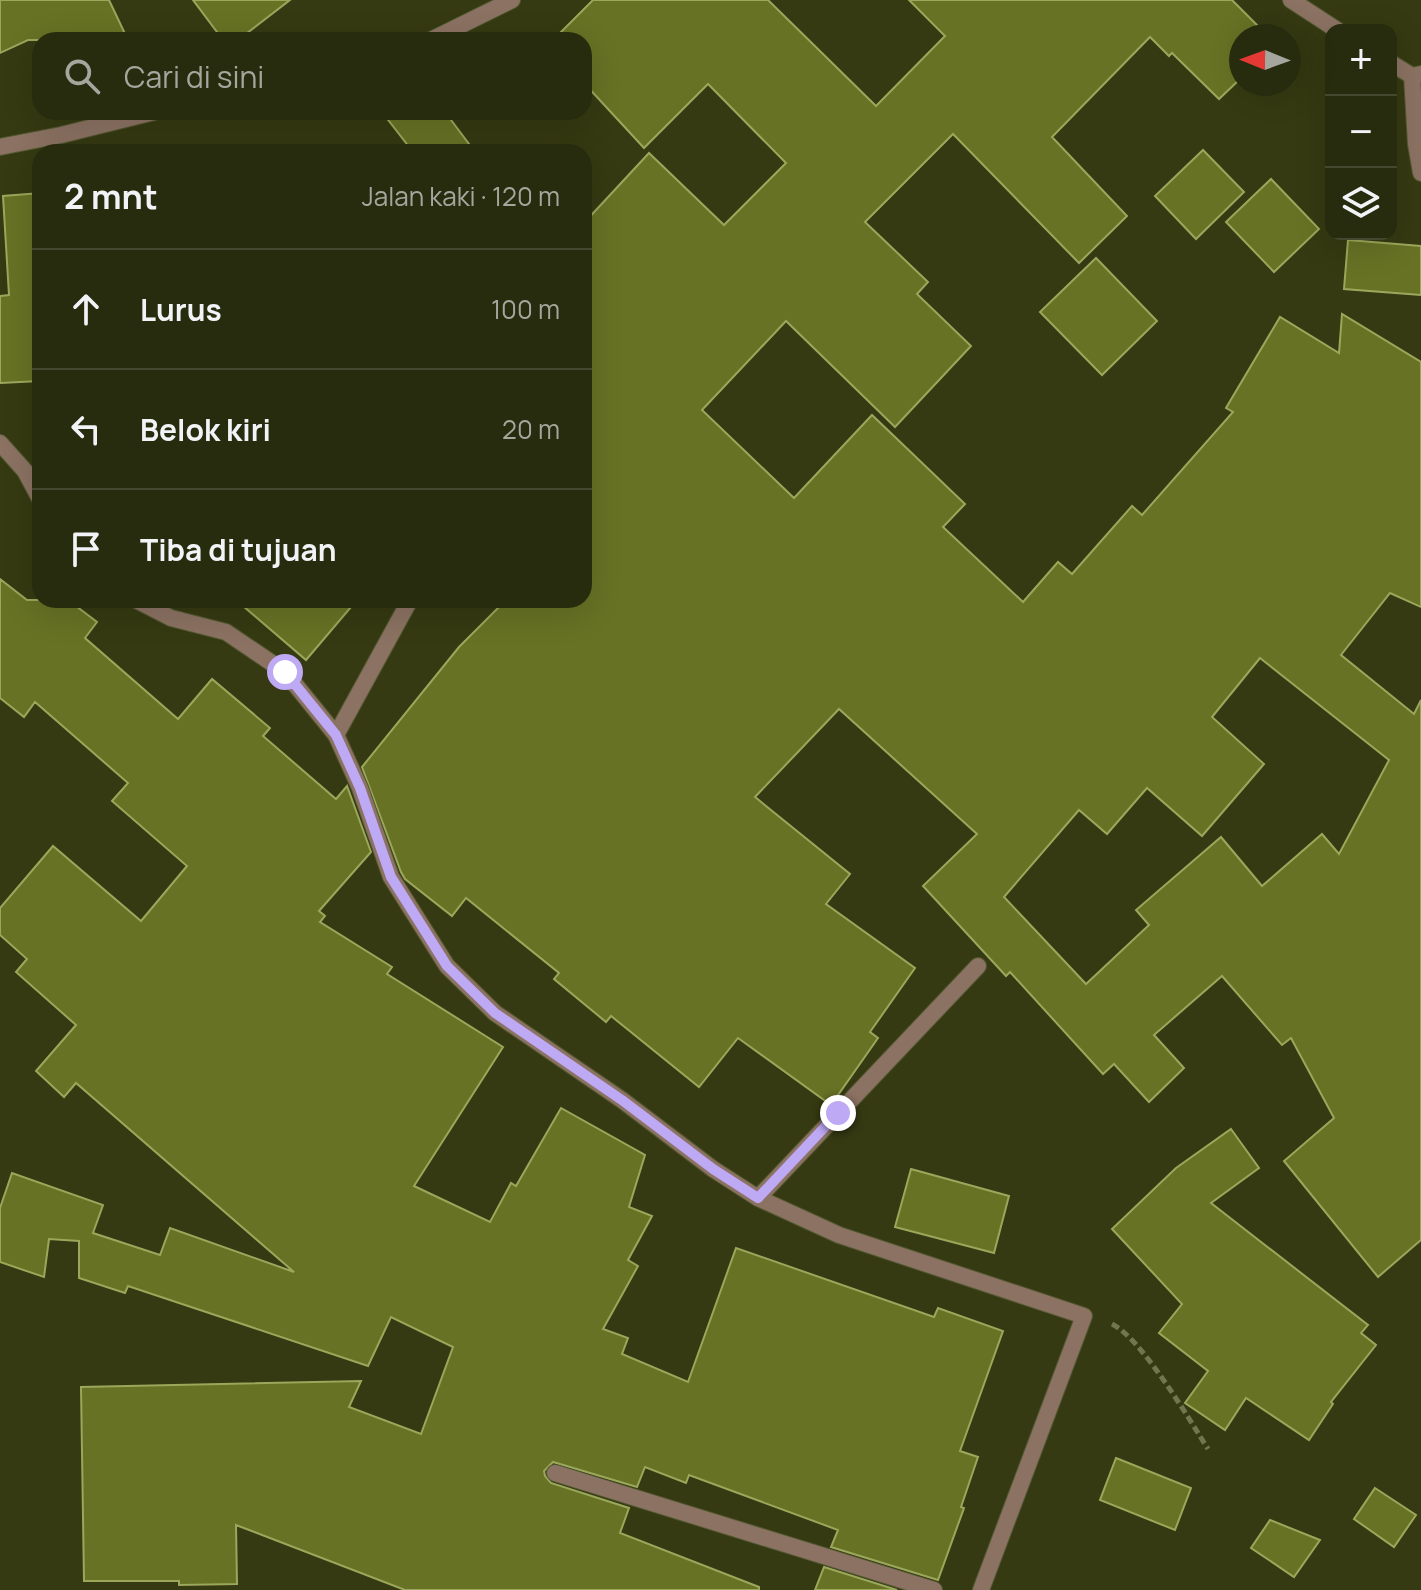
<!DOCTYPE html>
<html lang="id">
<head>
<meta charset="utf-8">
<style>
	body { margin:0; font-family:Manrope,sans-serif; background:#34381c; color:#f1f3f6 }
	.controls { position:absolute; right:24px; top:24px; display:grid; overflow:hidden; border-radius:16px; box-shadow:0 8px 32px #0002 }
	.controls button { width:72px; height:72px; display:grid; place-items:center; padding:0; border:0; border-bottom:2px solid #44482e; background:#282c0e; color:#f1f3f6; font:40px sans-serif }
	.compass { position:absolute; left:1229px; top:24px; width:72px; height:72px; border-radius:50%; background:#282c0e; box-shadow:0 8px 32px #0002; rotate:271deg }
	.stop { position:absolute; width:24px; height:24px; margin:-18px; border:6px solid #bea9f5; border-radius:50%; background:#fff }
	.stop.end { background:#bea9f5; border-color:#fff; box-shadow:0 2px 8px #0008 }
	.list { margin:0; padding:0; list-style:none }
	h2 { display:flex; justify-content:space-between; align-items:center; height:104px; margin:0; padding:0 32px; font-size:34px }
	h2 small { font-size:26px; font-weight:400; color:#a5a79e }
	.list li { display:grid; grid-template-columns:52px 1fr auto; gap:24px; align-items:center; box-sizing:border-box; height:120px; padding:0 32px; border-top:2px solid #44482e }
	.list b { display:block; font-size:30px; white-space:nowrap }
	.list em { font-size:26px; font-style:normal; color:#a5a79e }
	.icon { flex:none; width:44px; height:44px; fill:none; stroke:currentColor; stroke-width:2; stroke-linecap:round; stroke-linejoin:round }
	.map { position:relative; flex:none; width:1421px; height:1590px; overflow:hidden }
	.search { position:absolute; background:#282c0e; box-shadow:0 8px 32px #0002; left:32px; top:32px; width:560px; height:88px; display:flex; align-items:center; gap:20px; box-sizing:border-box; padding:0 28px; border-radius:24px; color:#a5a79e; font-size:30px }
	.panel { position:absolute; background:#282c0e; box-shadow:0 8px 32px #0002; left:32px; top:144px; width:560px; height:464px; border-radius:24px }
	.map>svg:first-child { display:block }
</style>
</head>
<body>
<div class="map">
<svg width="1421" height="1590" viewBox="0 0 1421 1590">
	<rect width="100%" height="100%" fill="#353a12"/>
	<g fill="#677225" stroke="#9ba75b" stroke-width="2" fill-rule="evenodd">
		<polygon points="0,0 109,0 128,40 28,40 0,53"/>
		<polygon points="193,0 290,0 238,40 223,40"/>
		<path d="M 593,0 L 768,0 L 876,106 L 945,36 L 909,0 L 1232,0 L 1268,36 L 1241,36 L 1241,78 L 1219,99 L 1172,53 L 1169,56 L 1150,37 L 1052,137 L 1127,216 L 1079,263 L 953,134 L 865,222 L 928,282 L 917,294 L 971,346 L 895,427 L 786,321 L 702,410 L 794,498 L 872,415 L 965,504 L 943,527 L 1023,602 L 1058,562 L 1072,574 L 1132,506 L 1142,515 L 1233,412 L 1226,408 L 1280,317 L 1339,353 L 1342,314 L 1421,362 L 1421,607 L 1390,593 L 1341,655 L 1414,714 L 1421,700 L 1421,1240 L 1378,1277 L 1284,1161 L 1334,1118 L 1291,1038 L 1282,1045 L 1222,976 L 1154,1035 L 1184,1068 L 1149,1102 L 1114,1064 L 1103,1074 L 1010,972 L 1006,976 L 923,886 L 977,834 L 839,709 L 755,797 L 850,874 L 826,904 L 915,968 L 870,1032 L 878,1038 L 831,1105 L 738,1038 L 699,1087 L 611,1016 L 606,1022 L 554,979 L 559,973 L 466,898 L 452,916 L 405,879 L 401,872 L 362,767 L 459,647 L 506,600 L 584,600 L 584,223 L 649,153 L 724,225 L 786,163 L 708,84 L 644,148 L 584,83 L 584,40 L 553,40 ZM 1260,658 L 1389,760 L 1339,854 L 1322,834 L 1262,886 L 1221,837 L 1136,910 L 1149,925 L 1086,984 L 1004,897 L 1079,810 L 1107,834 L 1147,788 L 1202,836 L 1264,764 L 1212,717 Z"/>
		<polygon points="382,112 445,112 475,152 413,152"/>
		<polygon points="1203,150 1244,192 1196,239 1155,196"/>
		<polygon points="1271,179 1319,229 1274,272 1226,222"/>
		<polygon points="40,193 40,381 0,383 0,296 9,295 3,196"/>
		<polygon points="1348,240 1421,246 1421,295 1344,289"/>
		<polygon points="1096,258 1157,321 1102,375 1040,312"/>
		<polygon points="0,579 27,600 68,600 97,622 85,638 178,719 212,679 270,728 263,736 336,799 347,786 371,852 319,911 325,916 320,922 392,967 387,974 503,1047 414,1186 490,1222 511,1183 516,1186 561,1108 645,1155 629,1207 652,1216 628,1260 638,1266 603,1329 628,1338 622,1354 688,1382 736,1248 934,1317 938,1308 1003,1331 960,1451 978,1457 961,1507 964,1508 938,1580 831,1547 838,1530 689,1475 686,1483 645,1467 637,1487 553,1462 544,1471 545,1476 551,1483 629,1508 620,1533 759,1587 759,1590 405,1590 236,1525 237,1584 179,1585 179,1581 84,1581 81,1387 361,1381 349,1407 421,1434 453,1347 391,1317 368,1366 128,1286 125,1293 79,1278 79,1241 49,1239 44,1277 0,1262 0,1208 12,1173 103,1205 93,1233 160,1255 170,1228 294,1272 76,1083 64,1097 36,1071 76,1025 16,972 27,959 0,935 0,908 53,846 141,921 187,866 112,801 128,783 35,702 24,717 0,698"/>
		<polygon points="236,600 357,600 306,660"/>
		<polygon points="1231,1129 1259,1168 1211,1203 1368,1325 1361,1333 1376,1345 1331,1402 1333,1404 1309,1440 1246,1398 1225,1430 1185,1403 1208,1371 1159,1333 1182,1304 1112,1229 1176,1168"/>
		<polygon points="911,1169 1009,1196 994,1253 895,1227"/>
		<polygon points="1116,1458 1191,1488 1175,1530 1100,1500"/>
		<polygon points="1375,1488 1416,1515 1394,1547 1354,1519"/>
		<polygon points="1270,1520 1320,1540 1294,1577 1251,1548"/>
		<polygon points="824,1567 897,1590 815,1590"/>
	</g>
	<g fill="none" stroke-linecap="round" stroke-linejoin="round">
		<defs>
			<g id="street">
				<polyline points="1291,0 1337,30"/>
				<polyline points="431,40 512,0"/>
				<polyline points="1391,63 1412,76 1421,74"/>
				<polyline points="1412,76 1416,144 1421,173"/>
				<polyline points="0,147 61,135 154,112"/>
				<polyline points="0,443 25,471 40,499"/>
				<polyline points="136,600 171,618 226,632 285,672 336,735 360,788 391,877 447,966 495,1013 622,1100 713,1169 758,1198 839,1235 1084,1316 981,1590"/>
				<polyline points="336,735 410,600"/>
				<polyline points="758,1198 978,966"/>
				<polyline points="555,1473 934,1590"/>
			</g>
		</defs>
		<use href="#street" stroke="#535831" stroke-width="18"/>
		<path stroke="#70764e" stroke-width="5" stroke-dasharray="8 4" stroke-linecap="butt" d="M 1112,1324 C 1142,1339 1189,1419 1208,1449"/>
		<use href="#street" stroke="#8b7262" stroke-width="16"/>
	</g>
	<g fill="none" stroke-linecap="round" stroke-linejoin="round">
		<polyline stroke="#bea9f5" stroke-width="10" points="285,672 336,735 360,788 391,877 447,966 495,1013 622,1100 713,1169 758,1198 838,1113"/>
	</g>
</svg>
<div class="controls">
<button>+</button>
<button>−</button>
<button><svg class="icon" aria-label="layers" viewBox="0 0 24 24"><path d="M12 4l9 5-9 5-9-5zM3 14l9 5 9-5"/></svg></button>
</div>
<svg class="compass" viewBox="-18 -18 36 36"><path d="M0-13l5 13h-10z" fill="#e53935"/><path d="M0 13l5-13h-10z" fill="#a5a79e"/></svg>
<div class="stop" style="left:285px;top:672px"></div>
<div class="stop end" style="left:838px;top:1113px"></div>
<div class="search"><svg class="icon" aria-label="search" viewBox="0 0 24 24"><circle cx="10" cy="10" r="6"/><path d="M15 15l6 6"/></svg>Cari di sini</div>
<section class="panel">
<h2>2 mnt<small>Jalan kaki · 120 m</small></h2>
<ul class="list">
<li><svg class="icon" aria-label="ahead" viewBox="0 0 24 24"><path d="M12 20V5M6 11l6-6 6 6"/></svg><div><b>Lurus</b></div><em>100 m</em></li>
<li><svg class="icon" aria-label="left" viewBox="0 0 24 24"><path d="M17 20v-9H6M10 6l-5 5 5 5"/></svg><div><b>Belok kiri</b></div><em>20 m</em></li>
<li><svg class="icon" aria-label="arrive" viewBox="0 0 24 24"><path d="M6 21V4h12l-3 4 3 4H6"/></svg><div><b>Tiba di tujuan</b></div></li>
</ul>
</section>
</div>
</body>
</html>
